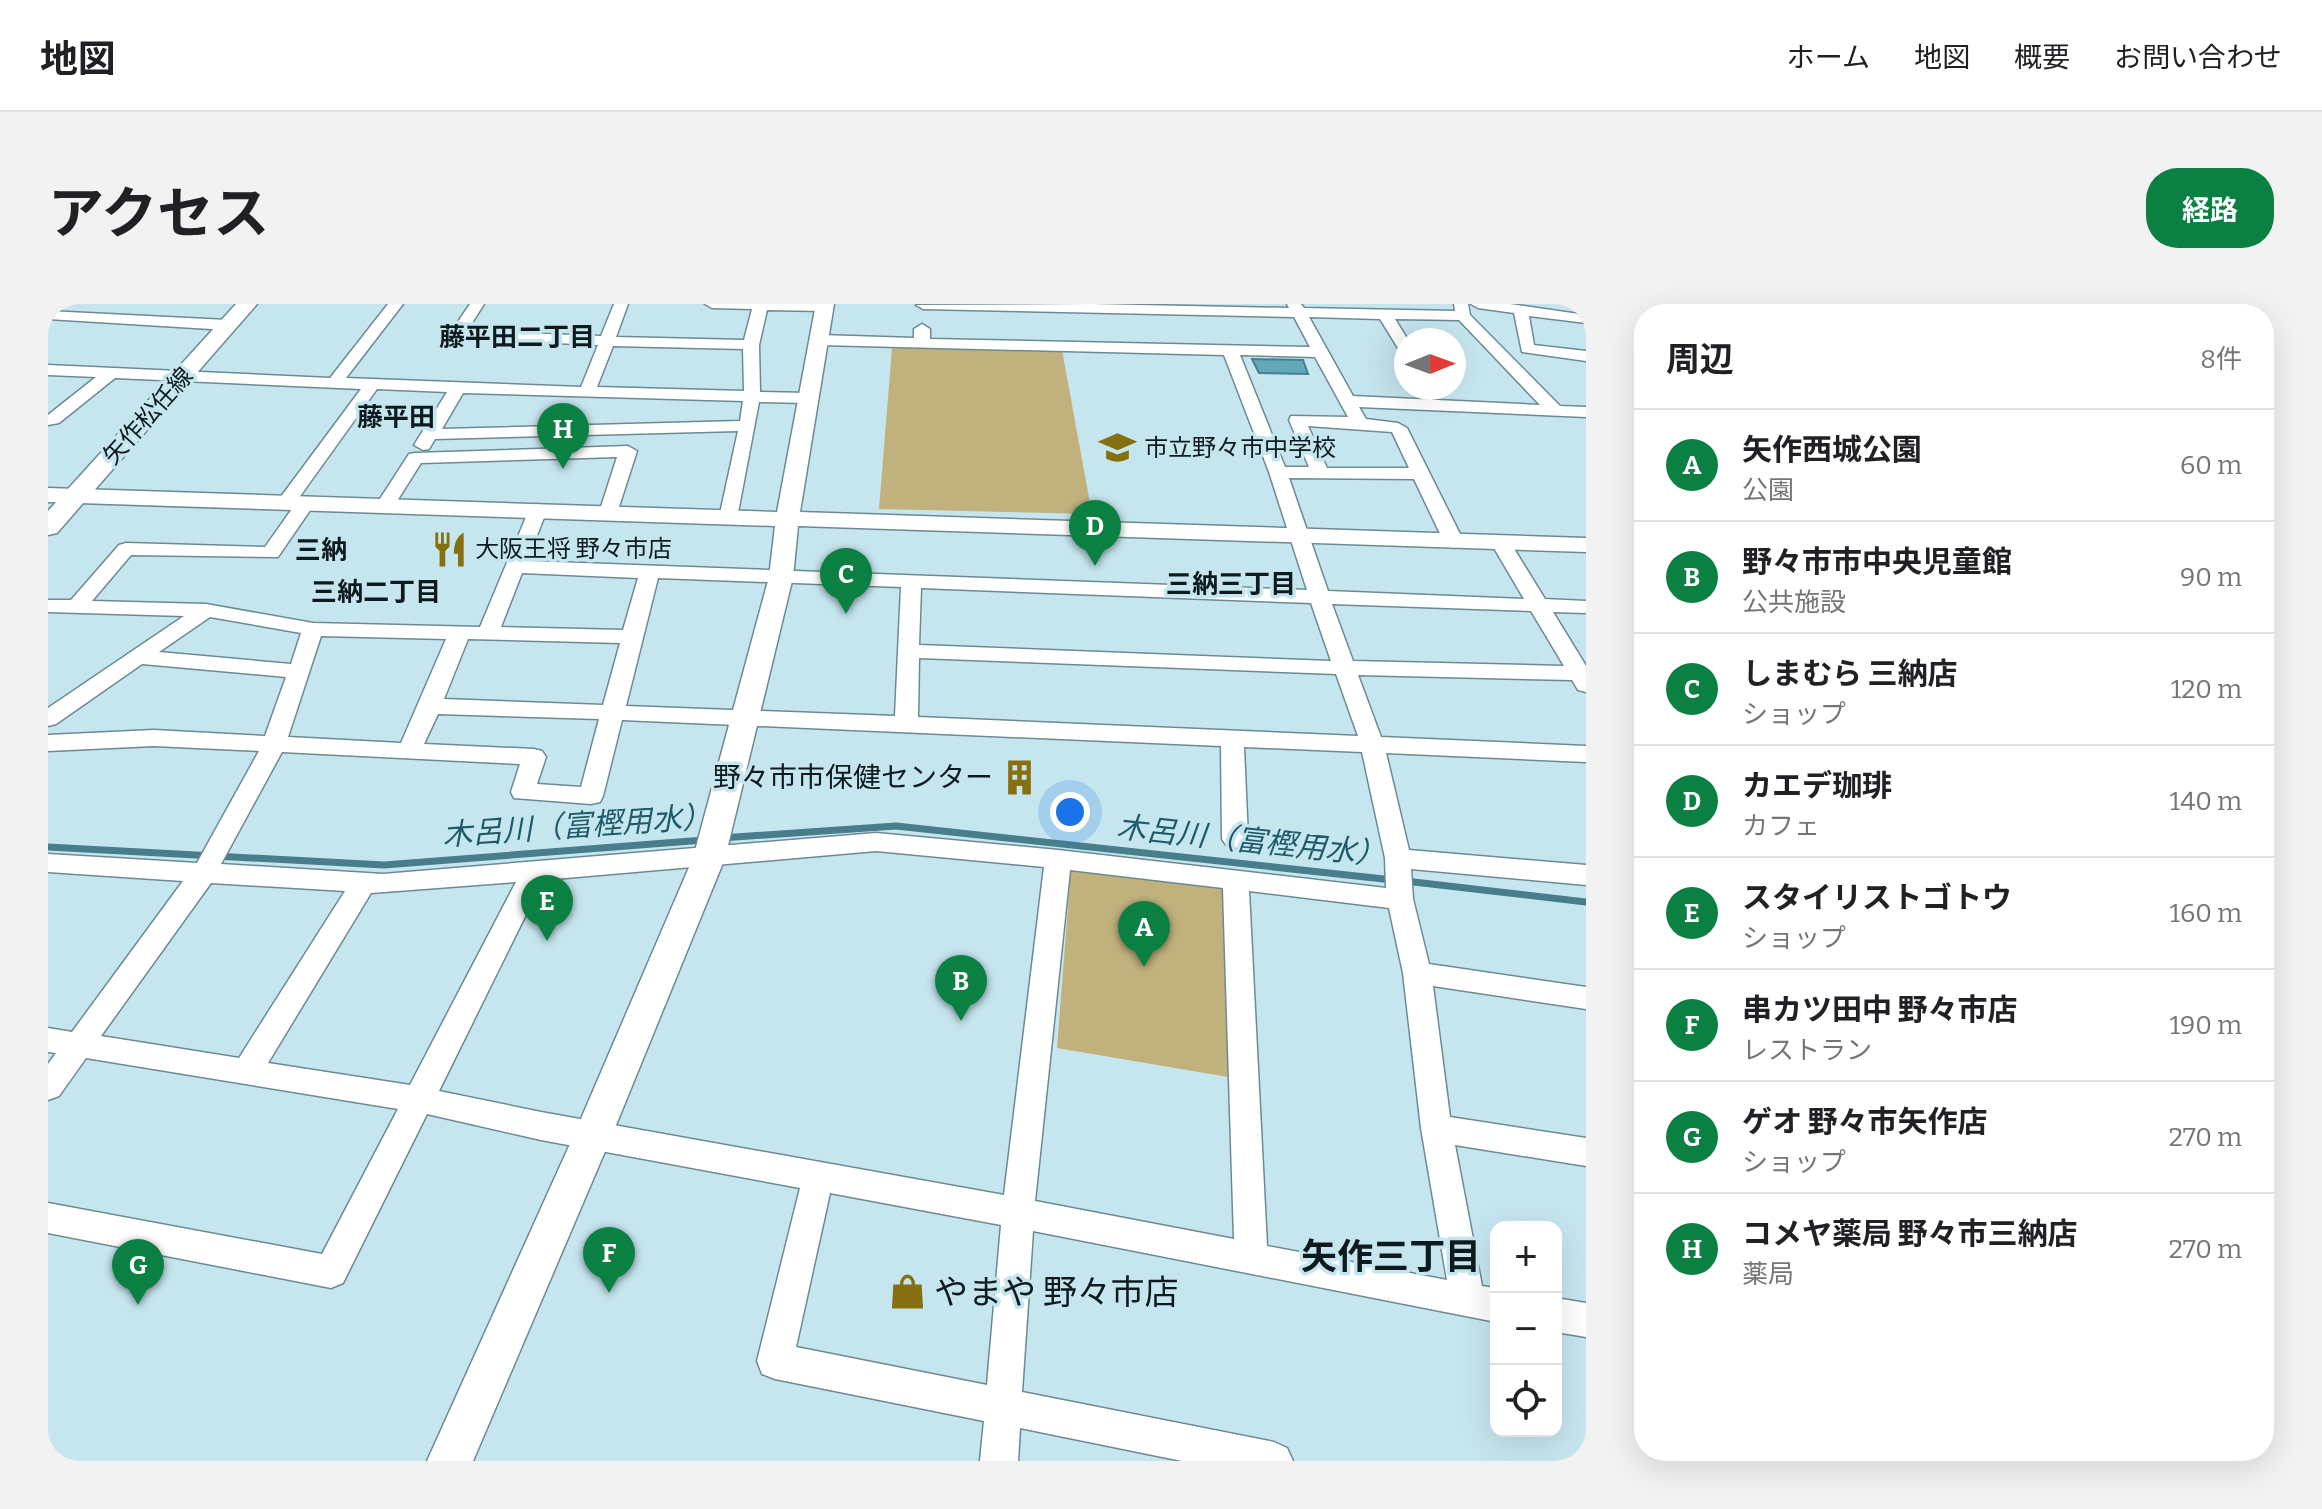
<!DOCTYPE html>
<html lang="ja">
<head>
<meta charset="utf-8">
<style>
	body { margin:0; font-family:Bitter,"Noto Sans JP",serif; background:#f2f2f2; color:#202124 }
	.controls { position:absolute; right:24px; bottom:24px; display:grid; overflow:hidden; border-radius:16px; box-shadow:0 8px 32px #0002 }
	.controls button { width:72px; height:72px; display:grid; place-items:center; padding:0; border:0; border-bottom:2px solid #e0e0e0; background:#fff; color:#202124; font:40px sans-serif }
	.compass { position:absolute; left:1346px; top:24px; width:72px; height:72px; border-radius:50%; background:#fff; box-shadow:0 8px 32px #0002; rotate:89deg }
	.you { position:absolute; left:1022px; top:508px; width:28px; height:28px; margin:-20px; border:6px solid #fff; border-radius:50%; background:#1a73e8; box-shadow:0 0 0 12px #1a73e833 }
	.badge { display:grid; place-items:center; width:52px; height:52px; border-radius:50%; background:#0b8043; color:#fff; font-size:26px; font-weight:700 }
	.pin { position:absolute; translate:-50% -66px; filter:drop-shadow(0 2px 4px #0008) }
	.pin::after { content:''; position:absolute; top:42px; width:28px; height:24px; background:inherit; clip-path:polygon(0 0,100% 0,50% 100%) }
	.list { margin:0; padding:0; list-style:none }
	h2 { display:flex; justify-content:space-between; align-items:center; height:104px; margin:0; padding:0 32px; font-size:34px }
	h2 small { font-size:26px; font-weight:400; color:#757577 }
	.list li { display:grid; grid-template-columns:52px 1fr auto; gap:24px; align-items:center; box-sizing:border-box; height:112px; padding:0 32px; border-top:2px solid #e0e0e0 }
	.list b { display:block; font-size:30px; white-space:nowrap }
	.list p { margin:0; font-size:26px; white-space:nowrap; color:#757577 }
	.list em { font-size:26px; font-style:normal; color:#757577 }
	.icon { flex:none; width:44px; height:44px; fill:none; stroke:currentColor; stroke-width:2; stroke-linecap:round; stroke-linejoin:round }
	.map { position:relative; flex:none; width:1538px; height:1157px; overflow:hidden; border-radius:32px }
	header { display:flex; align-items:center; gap:48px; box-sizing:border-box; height:112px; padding:0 40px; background:#fff; border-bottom:2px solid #e0e0e0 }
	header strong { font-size:38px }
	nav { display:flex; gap:44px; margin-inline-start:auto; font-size:28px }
	.intro { display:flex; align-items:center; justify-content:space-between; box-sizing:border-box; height:192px; padding:0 48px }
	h1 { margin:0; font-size:56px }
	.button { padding:20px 36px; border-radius:32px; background:#0b8043; color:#fff; font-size:28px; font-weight:700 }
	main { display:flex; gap:48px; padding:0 48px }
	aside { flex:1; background:#fff; border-radius:32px; box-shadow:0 8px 32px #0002 }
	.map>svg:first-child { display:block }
</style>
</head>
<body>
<header>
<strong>地図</strong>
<nav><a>ホーム</a><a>地図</a><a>概要</a><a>お問い合わせ</a></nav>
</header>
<div class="intro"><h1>アクセス</h1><a class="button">経路</a></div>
<main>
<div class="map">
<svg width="1538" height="1157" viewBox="0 0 1538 1157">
	<rect width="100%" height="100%" fill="#c6e6ef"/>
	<g fill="#c1b27d">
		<polygon points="844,44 1014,46 1044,210 831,205"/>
		<polygon points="1023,564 1175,583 1180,773 1009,744"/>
	</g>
	<polygon fill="#61a8bb" stroke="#487d8c" stroke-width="2" points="1204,55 1255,56 1260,70 1211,69"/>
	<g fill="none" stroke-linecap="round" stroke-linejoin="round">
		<g stroke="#487d8c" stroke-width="7">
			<polyline points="673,534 848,522 1345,576"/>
			<polyline points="0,543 336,561 656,536"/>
			<polyline points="1357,577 1538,598"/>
		</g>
		<defs>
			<g id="minor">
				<path d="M 340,0 L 355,0 L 298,74 L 533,83 L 550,41 L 404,34 L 401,31 L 422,0 L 436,0 L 419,27 L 553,32 L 566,0 L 580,0 L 568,33 L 696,36 L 704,5 L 664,4 L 657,0 L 781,0 L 783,3 L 776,7 L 719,6 L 711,41 L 712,88 L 759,89 L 767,94 L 759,99 L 711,98 L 689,214 L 680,220 L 671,214 L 690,127 L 387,135 L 381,145 L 375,146 L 366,141 L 399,88 L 329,85 L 245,202 L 238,204 L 229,198 L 313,85 L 67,74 L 11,119 L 0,121 L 0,111 L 48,73 L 0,71 L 0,61 L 282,74 ZM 565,42 L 695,45 L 696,87 L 549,83 ZM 415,89 L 695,97 L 692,117 L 394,125 Z"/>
				<path d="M 1043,0 L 1241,4 L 1239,0 L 1253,0 L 1256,4 L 1407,7 L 1406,0 L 1420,0 L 1422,11 L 1512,102 L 1538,103 L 1538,113 L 1311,103 L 1318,115 L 1350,119 L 1359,124 L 1416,238 L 1406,244 L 1396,238 L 1366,175 L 1241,174 L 1280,287 L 1476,295 L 1443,239 L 1453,233 L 1460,235 L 1497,295 L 1538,297 L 1538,309 L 1505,308 L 1538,362 L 1538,388 L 1530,386 L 1524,376 L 1310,371 L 1333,433 L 1538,442 L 1538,458 L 1338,449 L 1361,546 L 1538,561 L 1538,581 L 1363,565 L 1365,595 L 1381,660 L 1538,683 L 1538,705 L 1385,682 L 1402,813 L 1538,834 L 1538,862 L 1407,841 L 1434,982 L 1448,984 L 1448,1018 L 985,927 L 974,1088 L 1226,1138 L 1239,1144 L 1245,1157 L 1134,1157 L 972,1124 L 970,1157 L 932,1157 L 936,1117 L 727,1075 L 714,1070 L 709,1057 L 752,884 L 493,836 L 379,810 L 295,979 L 283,984 L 0,929 L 0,899 L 274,950 L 350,805 L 38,754 L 11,792 L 0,796 L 0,760 L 8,749 L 0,748 L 0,724 L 24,728 L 135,577 L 0,568 L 0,550 L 149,559 L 211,447 L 106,442 L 0,447 L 0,431 L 106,426 L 217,432 L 238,373 L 94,360 L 8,420 L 0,422 L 0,404 L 136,312 L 0,308 L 0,296 L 23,296 L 71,241 L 78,239 L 217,243 L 251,195 L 258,193 L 267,199 L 230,253 L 83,251 L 44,297 L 158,300 L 265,319 L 432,323 L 481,206 L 490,200 L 499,206 L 479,257 L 1259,286 L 1221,168 L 1176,51 L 772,41 L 764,36 L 772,31 L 866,34 L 866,25 L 874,20 L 882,25 L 882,35 L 1262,43 L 1246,13 L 875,5 L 868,1 ZM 1261,13 L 1332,15 L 1353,49 L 1358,51 L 1360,36 L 1347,15 L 1411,16 L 1492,101 L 1305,92 ZM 1192,51 L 1267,53 L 1300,113 L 1243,112 L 1241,116 L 1261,163 L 1237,163 ZM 1260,122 L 1344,128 L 1361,164 L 1279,164 ZM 474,269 L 590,274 L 575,326 L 453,323 ZM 610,274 L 853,283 L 847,412 L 578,402 ZM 873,284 L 1263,299 L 1283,357 L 871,341 ZM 1284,300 L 1483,307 L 1516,362 L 1305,357 ZM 162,313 L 253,329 L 243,360 L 111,348 ZM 273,332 L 398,335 L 353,439 L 240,433 ZM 420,335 L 572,339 L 555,401 L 396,395 ZM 871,354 L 1288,370 L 1310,432 L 870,413 ZM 390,410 L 551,415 L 533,483 L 489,480 L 498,453 L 494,447 L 486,445 L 376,440 ZM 574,416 L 1173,442 L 1174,535 L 1178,541 L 1187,544 L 1196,541 L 1200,535 L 1196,443 L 1314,448 L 1337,554 L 1338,584 L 1010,546 L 828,529 L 335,570 L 173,560 L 234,448 L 472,460 L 463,488 L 466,494 L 543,500 L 552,498 L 555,492 ZM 828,547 L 996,563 L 956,891 L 493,808 L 391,787 L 495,576 ZM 1022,566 L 1175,584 L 1186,935 L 987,897 ZM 468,578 L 362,781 L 220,759 L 323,589 ZM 163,579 L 297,587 L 191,754 L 53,732 ZM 1201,587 L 1341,604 L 1355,669 L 1373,824 L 1399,976 L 1219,942 ZM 782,889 L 953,921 L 939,1081 L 748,1043 Z"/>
				<polygon points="1423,0 1462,0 1538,11 1538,19 1481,12 1486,41 1538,47 1538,57 1474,48 1466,9 1430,4"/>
				<polygon points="0,7 179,16 187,21 179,26 0,15"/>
				<polygon points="580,142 589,147 569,209 560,215 551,209 569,153 373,159 344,205 330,205 328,201 361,150 367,149"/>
				<polygon points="1508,994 1538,999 1538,1033 1508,1028"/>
			</g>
			<polygon id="tertiary" points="768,0 786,0 752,208 1538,234 1538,248 750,222 745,273 677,554 564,831 425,1157 379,1157 526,831 645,554 721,273 727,222 0,198 0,184 729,208"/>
			<polygon id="secondary" points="188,0 209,0 9,229 0,231 0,207"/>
		</defs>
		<use href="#minor" stroke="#6c8a92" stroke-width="3"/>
		<use href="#tertiary" stroke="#6c8a92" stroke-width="3"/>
		<use href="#secondary" stroke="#6c8a92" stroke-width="3"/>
		<use href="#minor" fill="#fff" fill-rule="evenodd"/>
		<use href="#tertiary" fill="#fff" fill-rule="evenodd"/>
		<use href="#secondary" fill="#fff" fill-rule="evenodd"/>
	</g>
	<defs>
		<symbol id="school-bare" viewBox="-9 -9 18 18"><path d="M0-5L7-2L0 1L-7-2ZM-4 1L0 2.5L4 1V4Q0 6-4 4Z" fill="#856f0e" stroke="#c6e6ef" stroke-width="2.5" paint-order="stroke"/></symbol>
		<symbol id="restaurant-bare" viewBox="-9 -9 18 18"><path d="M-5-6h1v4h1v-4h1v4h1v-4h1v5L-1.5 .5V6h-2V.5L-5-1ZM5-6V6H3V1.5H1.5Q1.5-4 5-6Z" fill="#856f0e" stroke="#c6e6ef" stroke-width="2.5" paint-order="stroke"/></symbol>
		<symbol id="building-bare" viewBox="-9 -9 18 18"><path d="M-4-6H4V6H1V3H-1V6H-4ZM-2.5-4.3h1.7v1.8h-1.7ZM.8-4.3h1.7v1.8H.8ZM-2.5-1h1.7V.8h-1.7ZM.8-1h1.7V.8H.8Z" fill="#856f0e" stroke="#c6e6ef" stroke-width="2.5" paint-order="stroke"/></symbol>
		<symbol id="shop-bare" viewBox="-9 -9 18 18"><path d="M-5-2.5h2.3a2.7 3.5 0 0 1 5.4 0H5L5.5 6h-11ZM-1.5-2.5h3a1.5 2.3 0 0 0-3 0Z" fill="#856f0e" stroke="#c6e6ef" stroke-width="2.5" paint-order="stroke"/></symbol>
	</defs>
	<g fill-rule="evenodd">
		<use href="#school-bare" x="1044" y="118" width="51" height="51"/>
		<use href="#restaurant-bare" x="376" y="220" width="51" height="51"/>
		<use href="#building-bare" x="946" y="448" width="51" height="51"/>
		<use href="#shop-bare" x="834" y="962" width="51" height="51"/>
	</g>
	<g text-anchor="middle" stroke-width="7" stroke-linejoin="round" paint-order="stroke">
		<g font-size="24" fill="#0e1a1d" stroke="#c6e6ef">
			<text transform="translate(100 112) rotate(-48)" y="8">矢作松任線</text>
		</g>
		<g font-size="24" fill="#0e1a1d" stroke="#c6e6ef" text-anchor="start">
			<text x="1096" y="152">市立野々市中学校</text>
			<text x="427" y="253">大阪王将 野々市店</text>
		</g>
		<g font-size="26" font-weight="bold" fill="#0e1a1d" stroke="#c6e6ef">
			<text x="469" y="42">藤平田二丁目</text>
			<text x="1183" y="289">三納三丁目</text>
			<text x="328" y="297">三納二丁目</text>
		</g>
		<g font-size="26" font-weight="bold" fill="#0e1a1d" stroke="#c6e6ef">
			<text x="348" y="122">藤平田</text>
			<text x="273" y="255">三納</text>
		</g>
		<g font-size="28" fill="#0e1a1d" stroke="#c6e6ef" text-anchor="end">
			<text x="945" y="483">野々市市保健センター</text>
		</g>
		<g font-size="30" font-style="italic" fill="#1e5a68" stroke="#c6e6ef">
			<text transform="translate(529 522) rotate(-4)" y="10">木呂川（富樫用水）</text>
			<text transform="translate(1203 537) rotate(6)" y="10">木呂川（富樫用水）</text>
		</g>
		<g font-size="34" fill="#0e1a1d" stroke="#c6e6ef" text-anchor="start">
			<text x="886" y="1000">やまや 野々市店</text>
		</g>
		<g font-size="36" font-weight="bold" fill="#0e1a1d" stroke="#c6e6ef">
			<text x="1343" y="965">矢作三丁目</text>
		</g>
	</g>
</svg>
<div class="controls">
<button>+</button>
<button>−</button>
<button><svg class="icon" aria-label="locate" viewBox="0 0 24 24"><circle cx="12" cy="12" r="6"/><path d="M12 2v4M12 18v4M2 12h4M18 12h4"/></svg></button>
</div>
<svg class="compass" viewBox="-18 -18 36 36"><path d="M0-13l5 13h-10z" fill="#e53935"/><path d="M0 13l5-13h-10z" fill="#757577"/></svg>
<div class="you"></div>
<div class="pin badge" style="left:1096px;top:663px">A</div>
<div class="pin badge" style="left:913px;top:717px">B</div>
<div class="pin badge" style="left:798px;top:310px">C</div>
<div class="pin badge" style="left:1047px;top:262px">D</div>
<div class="pin badge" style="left:499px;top:637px">E</div>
<div class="pin badge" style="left:561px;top:989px">F</div>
<div class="pin badge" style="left:90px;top:1001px">G</div>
<div class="pin badge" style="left:515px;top:165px">H</div>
</div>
<aside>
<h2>周辺<small>8件</small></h2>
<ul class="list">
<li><span class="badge">A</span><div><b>矢作西城公園</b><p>公園</p></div><em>60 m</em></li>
<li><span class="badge">B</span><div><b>野々市市中央児童館</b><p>公共施設</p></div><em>90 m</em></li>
<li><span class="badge">C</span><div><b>しまむら 三納店</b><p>ショップ</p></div><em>120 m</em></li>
<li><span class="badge">D</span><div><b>カエデ珈琲</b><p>カフェ</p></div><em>140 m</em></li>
<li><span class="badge">E</span><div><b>スタイリストゴトウ</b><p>ショップ</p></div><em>160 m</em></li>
<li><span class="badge">F</span><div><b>串カツ田中 野々市店</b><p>レストラン</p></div><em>190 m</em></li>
<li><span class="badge">G</span><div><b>ゲオ 野々市矢作店</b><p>ショップ</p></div><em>270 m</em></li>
<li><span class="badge">H</span><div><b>コメヤ薬局 野々市三納店</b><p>薬局</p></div><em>270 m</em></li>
</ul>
</aside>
</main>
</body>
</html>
